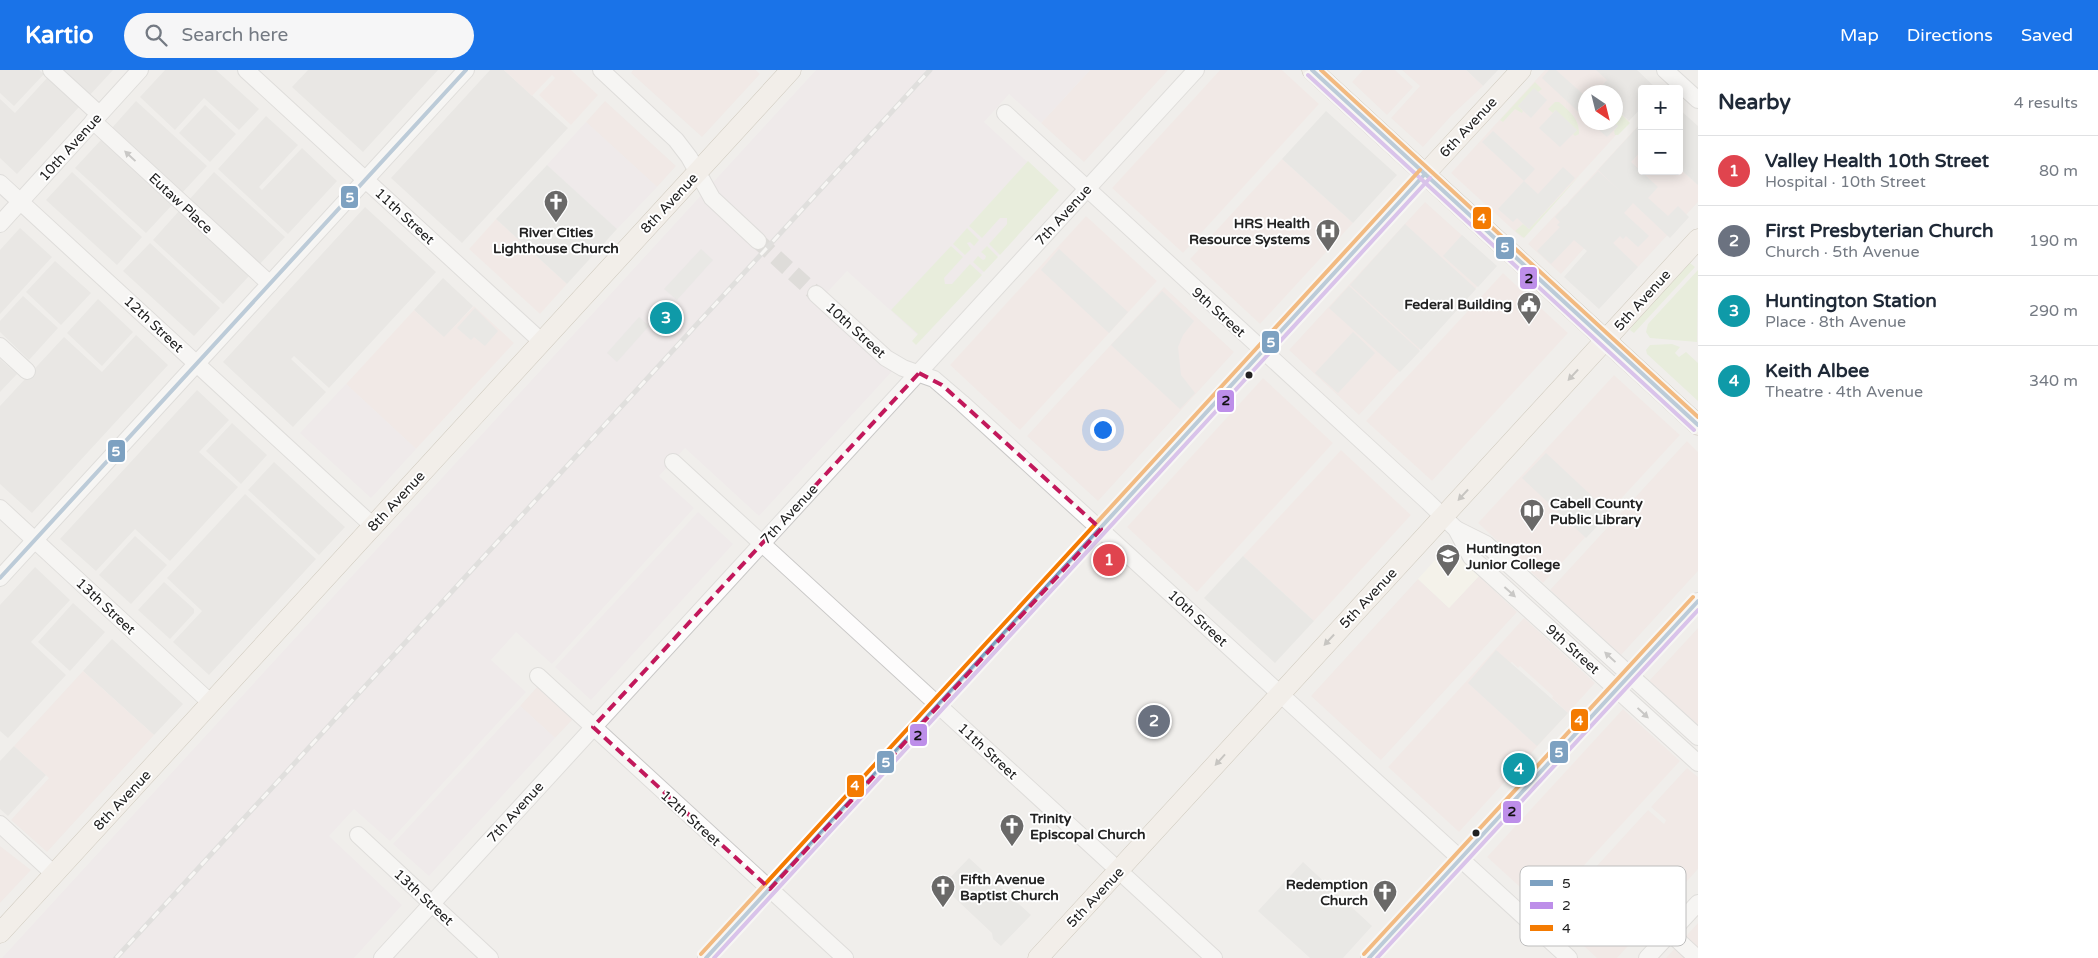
<!DOCTYPE html>
<html lang="en">
<head>
<meta charset="utf-8">
<style>
	body { margin:0; font-family:"Varela Round",sans-serif; background:#f6f6f7; color:#1f2937 }
	.controls { position:absolute; right:15px; top:15px; display:grid; overflow:hidden; border-radius:5px; box-shadow:0 2px 12px #0003 }
	.controls button { width:45px; height:45px; display:grid; place-items:center; padding:0; border:0; border-bottom:1px solid #e0e1e3; background:#fff; color:#1f2937; font:25px sans-serif }
	.compass { position:absolute; left:1578px; top:15px; width:45px; height:45px; border-radius:50%; background:#fff; box-shadow:0 2px 12px #0003; rotate:145deg }
	.you { position:absolute; left:1102px; top:359px; width:18px; height:18px; margin:-12px; border:4px solid #fff; border-radius:50%; background:#1a73e8; box-shadow:0 0 0 8px #1a73e833 }
	.badge { display:grid; place-items:center; width:32px; height:32px; border-radius:50%; background:#1a73e8; color:#fff; font-size:16px; font-weight:700 }
	.pin { position:absolute; translate:-50% -50%; border:2px solid #fff; box-shadow:0 1px 5px #0006 }
	.list { margin:0; padding:0; list-style:none }
	h2 { display:flex; justify-content:space-between; align-items:center; height:65px; margin:0; padding:0 20px; font-size:21px }
	h2 small { font-size:16px; font-weight:400; color:#747a83 }
	.list li { display:grid; grid-template-columns:32px 1fr auto; gap:15px; align-items:center; box-sizing:border-box; height:70px; padding:0 20px; border-top:1px solid #e0e1e3 }
	.list b { display:block; font-size:19px; white-space:nowrap }
	.list p { margin:0; font-size:16px; white-space:nowrap; color:#747a83 }
	.list em { font-size:16px; font-style:normal; color:#747a83 }
	.icon { flex:none; width:28px; height:28px; fill:none; stroke:currentColor; stroke-width:2; stroke-linecap:round; stroke-linejoin:round }
	.map { position:relative; flex:none; width:1698px; height:888px; overflow:hidden }
	header { display:flex; align-items:center; gap:30px; box-sizing:border-box; height:70px; padding:0 25px; background:#1a73e8; color:#fff }
	header strong { font-size:24px }
	nav { display:flex; gap:28px; margin-inline-start:auto; font-size:18px }
	.search { width:350px; height:45px; background:#f6f6f7; display:flex; align-items:center; gap:12px; box-sizing:border-box; padding:0 18px; border-radius:28px; color:#747a83; font-size:19px }
	main { display:flex }
	aside { flex:1; background:#fff }
	.map>svg:first-child { display:block }
</style>
</head>
<body>
<header>
<strong>Kartio</strong>
<div class="search"><svg class="icon" aria-label="search" viewBox="0 0 24 24"><circle cx="10" cy="10" r="6"/><path d="M15 15l6 6"/></svg>Search here</div>
<nav><a>Map</a><a>Directions</a><a>Saved</a></nav>
</header>
<main>
<div class="map">
<svg width="1698" height="888" viewBox="0 0 1698 888">
	<rect width="100%" height="100%" fill="#f0eeeb"/>
	<g fill="#dfdedc">
		<polygon points="0,0 39,0 44,4 14,36 0,23"/>
		<polygon points="60,0 113,0 89,26"/>
		<polygon points="165,0 216,0 259,39 239,60 204,28 175,60 140,27"/>
		<polygon points="308,0 438,0 363,82 292,17"/>
		<polygon points="490,0 504,0 568,58 462,173 391,108"/>
		<polygon points="1466,0 1498,0 1483,16"/>
		<polygon points="1596,0 1637,0 1657,19 1642,19 1642,37 1629,51 1616,39 1616,22 1597,22"/>
		<polygon points="47,8 79,37 17,104 0,88 0,29 15,43"/>
		<polygon points="136,31 207,96 181,124 111,59"/>
		<polygon points="205,35 236,64 210,92 179,63"/>
		<polygon points="266,46 298,75 259,117 262,120 302,78 337,111 288,164 218,99"/>
		<polygon points="101,70 172,135 146,163 75,98"/>
		<polygon points="72,102 142,167 117,195 46,130"/>
		<polygon points="214,102 285,167 259,195 188,131"/>
		<polygon points="365,137 436,202 329,318 294,286 291,289 326,322 293,357 223,292"/>
		<polygon points="179,141 249,206 223,234 153,170"/>
		<polygon points="20,158 52,187 0,244 0,180"/>
		<polygon points="150,173 220,238 194,266 123,201"/>
		<polygon points="55,191 91,223 61,255 26,222"/>
		<polygon points="443,208 473,236 444,268 414,240"/>
		<polygon points="23,226 58,258 29,290 0,262 0,251"/>
		<polygon points="98,229 133,262 102,296 67,263"/>
		<polygon points="136,265 168,295 32,443 0,414 0,336 64,267 102,302"/>
		<polygon points="0,289 17,304 0,322"/>
		<polygon points="197,320 229,350 199,382 238,417 170,491 135,459 96,501 60,469"/>
		<polygon points="232,353 267,385 241,414 206,381"/>
		<polygon points="274,392 345,457 319,485 248,420"/>
		<polygon points="245,424 316,489 209,605 173,572 202,541 167,508"/>
		<polygon points="135,466 167,495 131,534 99,505"/>
		<polygon points="35,497 70,530 31,572 66,605 8,668 0,661 0,535"/>
		<polygon points="164,512 194,539 194,543 170,569 138,540"/>
		<polygon points="73,533 105,562 70,601 38,572"/>
		<polygon points="112,569 183,634 154,665 83,601"/>
		<polygon points="14,676 46,705 8,746 0,739 0,691"/>
	</g>
	<g fill="#f1e3e1">
		<polygon points="504,0 571,0 598,25 571,55 539,25 555,8 552,5 532,26"/>
		<polygon points="633,0 756,0 760,4 702,67 631,3"/>
		<polygon points="1090,0 1168,0 1084,92 1041,53"/>
		<polygon points="1220,0 1282,0 1319,34 1183,183 1112,118"/>
		<polygon points="1363,0 1395,0 1413,17 1387,45 1352,12"/>
		<polygon points="1402,0 1466,0 1483,16 1452,45 1423,77 1391,48 1420,16"/>
		<polygon points="1545,0 1596,0 1607,10 1597,22 1586,22 1586,52 1616,52 1616,39 1629,51 1522,168 1451,103"/>
		<polygon points="605,31 676,96 657,117 586,52"/>
		<polygon points="1636,58 1642,63 1642,101 1679,101 1679,98 1698,115 1698,132 1638,197 1568,132"/>
		<polygon points="1282,89 1353,153 1260,254 1190,189"/>
		<polygon points="1425,132 1496,196 1359,345 1289,280"/>
		<polygon points="1564,136 1596,165 1561,204 1528,174"/>
		<polygon points="1086,146 1157,211 1020,360 950,295"/>
		<polygon points="496,149 567,214 540,244 469,179"/>
		<polygon points="1503,203 1568,263 1432,411 1366,351"/>
		<polygon points="1164,217 1234,282 1098,431 1027,366"/>
		<polygon points="474,236 514,273 416,379 346,314 414,240 444,267"/>
		<polygon points="1614,305 1680,365 1543,513 1478,453"/>
		<polygon points="1263,308 1333,373 1197,522 1127,457"/>
		<polygon points="1687,371 1698,382 1698,501 1621,585 1550,520"/>
		<polygon points="1341,380 1411,445 1314,551 1243,486"/>
		<polygon points="1479,506 1517,542 1381,690 1311,626 1418,509 1449,538"/>
		<polygon points="1524,548 1595,613 1568,643 1552,628 1553,626 1520,596 1518,598 1512,592 1510,593 1566,645 1459,762 1388,697"/>
		<polygon points="1698,558 1698,655 1649,611"/>
		<polygon points="83,601 154,665 47,782 11,750 49,708 14,676"/>
		<polygon points="538,616 573,649 555,668 520,636"/>
		<polygon points="1623,639 1680,691 1544,839 1487,787"/>
		<polygon points="1687,698 1698,707 1698,799 1617,888 1597,888 1551,846 1648,740 1664,754 1666,750 1651,737"/>
		<polygon points="0,776 31,800 0,833"/>
		<polygon points="1698,853 1698,888 1666,888"/>
	</g>
	<g fill="#ede4e9">
		<polygon points="816,0 1090,0 1041,53 1009,24 984,52 1058,120 922,269 847,201 821,229 896,297 759,446 685,378 659,406 694,438 552,594 516,562 491,590 526,622 390,771 354,739 329,766 402,835 354,888 2,888"/>
		<polygon points="586,52 657,117 617,159 547,95"/>
		<polygon points="346,314 416,379 371,428 300,363"/>
		<polygon points="698,442 733,474 591,630 555,597"/>
		<polygon points="520,636 555,668 429,806 393,774"/>
	</g>
	<polygon fill="#f8f7e8" points="1447,477 1479,506 1449,538 1418,509"/>
	<g fill="#dededc">
		<polygon points="1679,39 1698,56 1698,115 1679,98"/>
		<polygon points="1326,41 1397,105 1353,153 1282,89"/>
		<polygon points="547,95 617,159 567,214 496,149"/>
		<polygon points="1243,486 1314,551 1275,593 1204,528"/>
	</g>
	<g fill="#ddeccb">
		<polygon points="1535,12 1542,19 1538,22 1534,19 1518,36 1523,41 1522,43 1515,39 1503,52 1500,50"/>
		<path d="M 1555,32 L 1559,32 C 1569,41 1580,49 1579,64 L 1575,66 L 1573,64 L 1577,60 L 1555,40 L 1553,43 L 1548,39 Z"/>
		<polygon points="1616,39 1630,53 1618,65 1615,65 1614,61 1618,56 1614,53"/>
		<polygon points="1028,91 1059,120 1000,185 989,174 1007,154 1007,148 1000,148 982,168 969,156"/>
		<polygon points="1581,104 1524,168 1515,161 1523,154 1529,159"/>
		<polygon points="967,158 979,170 974,176 970,172 967,173 971,179 965,185 953,174"/>
		<polygon points="951,176 963,187 944,208 945,214 952,214 970,194 982,205 916,275 912,271 918,264 891,240"/>
		<polygon points="987,176 998,187 984,202 973,192 978,186 983,190 985,189 986,186 981,182"/>
		<polygon points="1690,193 1695,197 1634,263 1630,260 1635,252"/>
		<polygon points="1698,200 1697,272 1650,268 1646,262 1648,254"/>
		<polygon points="1650,275 1672,274 1680,277 1675,283 1679,287 1686,282 1698,293 1698,331 1647,284 1646,280"/>
	</g>
	<g fill="#e0dfde">
		<polygon points="1549,0 1556,0 1585,26 1585,48 1542,8"/>
		<polygon points="1534,18 1547,30 1531,48 1518,36"/>
		<polygon points="1556,40 1577,60 1560,77 1539,58"/>
		<polygon points="1642,52 1642,84 1640,82 1631,92 1658,117 1648,128 1668,146 1678,136 1689,147 1670,168 1633,133 1624,143 1649,166 1638,177 1626,166 1623,169 1620,166 1613,173 1638,197 1599,239 1564,207 1587,181 1574,170 1551,194 1537,181 1560,157 1557,155 1560,152 1555,147 1598,101 1621,122 1598,100"/>
		<polygon points="1591,53 1614,53 1618,56 1607,67"/>
		<polygon points="1493,61 1535,99 1524,111 1538,124 1563,97 1575,108 1529,159 1517,148 1513,152 1498,139 1524,111 1482,72"/>
		<polygon points="1405,154 1476,219 1421,280 1350,215"/>
		<polygon points="1462,165 1497,196 1478,217 1443,186"/>
		<polygon points="701,179 713,190 677,230 664,219"/>
		<polygon points="1059,179 1128,242 1109,263 1041,200"/>
		<polygon points="1349,216 1420,281 1400,302 1329,238"/>
		<polygon points="1162,221 1194,251 1183,265 1178,277 1181,305 1195,323 1180,339 1111,275"/>
		<polygon points="475,238 498,261 485,276 474,267 471,270 457,258"/>
		<polygon points="639,247 649,256 617,292 607,283"/>
		<polygon points="1353,262 1375,283 1338,323 1315,303"/>
		<polygon points="1546,383 1610,443 1586,468 1522,408"/>
		<polygon points="1496,580 1568,643 1537,676 1468,613"/>
		<polygon points="969,788 1031,845 1001,876 993,869 992,863 942,816"/>
		<polygon points="1303,792 1372,856 1343,888 1310,888 1258,841"/>
	</g>
	<g fill="none" stroke-linecap="round" stroke-linejoin="round">
		<polyline stroke="#c7c5c3" stroke-width="16" stroke-dasharray="16 8" stroke-linecap="butt" points="758,171 816,224"/>
		<defs>
			<g id="minor">
				<polyline points="51,0 99,44"/>
				<polyline points="246,0 542,272"/>
				<polyline points="601,0 676,70 689,87 712,128 758,171"/>
				<polyline points="1665,0 1698,30"/>
				<polyline points="1005,43 1428,432 1456,459 1471,487 1698,693"/>
				<polyline points="93,51 270,214"/>
				<polyline points="0,113 373,456"/>
				<polyline points="0,154 140,0"/>
				<polyline points="816,224 886,288 903,298 934,309 962,333 1569,888"/>
				<polyline points="0,276 27,301"/>
				<polyline points="673,392 1214,888"/>
				<polyline points="0,438 211,633"/>
				<polyline points="1456,459 1486,474 1698,667"/>
				<polyline points="0,508 466,0"/>
				<polyline points="538,606 845,888"/>
				<polyline points="0,754 54,804"/>
				<polyline points="358,765 490,888"/>
				<polyline points="1670,863 1697,888"/>
				<polyline points="382,888 1196,0"/>
				<polyline points="706,888 1425,104"/>
				<polyline points="1369,888 1698,531"/>
				<polyline points="1647,888 1698,833"/>
			</g>
			<g id="major">
				<polyline points="1312,0 1698,355"/>
				<polyline points="1425,104 1521,0"/>
				<polyline points="0,863 791,0"/>
				<polyline points="1038,888 1698,169"/>
			</g>
		</defs>
		<use href="#minor" stroke="#c9c8c7" stroke-width="18"/>
		<use href="#major" stroke="#a79c86" stroke-width="21"/>
		<use href="#minor" stroke="#fdfcfc" stroke-width="16"/>
		<use href="#major" stroke="#f3ede7" stroke-width="20"/>
		<defs>
			<polyline id="rail" points="116,888 930,0"/>
		</defs>
		<use href="#rail" stroke="#ccc" stroke-width="5"/>
		<use href="#rail" stroke="#fff" stroke-width="3" stroke-dasharray="9" stroke-linecap="butt"/>
		<defs>
			<g id="bus-1">
				<polyline points="1312,0 1698,355"/>
				<polyline points="0,508 466,0"/>
				<polyline points="706,888 1425,104"/>
				<polyline points="1369,888 1698,531"/>
			</g>
			<g id="bus-2">
				<polyline points="1308,5 1694,360"/>
				<polyline points="714,888 1430,108"/>
				<polyline points="1377,888 1698,540"/>
			</g>
			<g id="bus-3">
				<polyline points="1321,0 1698,347"/>
				<polyline points="701,884 1420,100"/>
				<polyline points="1364,884 1693,527"/>
			</g>
		</defs>
		<use href="#bus-1" stroke="#fff" stroke-width="8"/>
		<use href="#bus-2" stroke="#fff" stroke-width="8"/>
		<use href="#bus-3" stroke="#fff" stroke-width="8"/>
		<use href="#bus-1" stroke="#7da1c1" stroke-width="4"/>
		<use href="#bus-2" stroke="#bd8ee9" stroke-width="4"/>
		<use href="#bus-3" stroke="#f47b02" stroke-width="4"/>
	</g>
	<defs><path id="oneway-solid" d="M-6-.8H1V-3.2L6.5 0L1 3.2V.8H-6Z" transform="scale(1.25)"/></defs>
	<g fill="#9a9a9a">
		<use href="#oneway-solid" transform="translate(130 86) rotate(-137)"/>
		<use href="#oneway-solid" transform="translate(1510 522) rotate(42)"/>
		<use href="#oneway-solid" transform="translate(1610 587) rotate(-137)"/>
		<use href="#oneway-solid" transform="translate(1643 643) rotate(43)"/>
	</g>
	<g fill="#95928e">
		<use href="#oneway-solid" transform="translate(1573 305) rotate(133)"/>
		<use href="#oneway-solid" transform="translate(1463 425) rotate(133)"/>
		<use href="#oneway-solid" transform="translate(1329 570) rotate(133)"/>
		<use href="#oneway-solid" transform="translate(1220 690) rotate(132)"/>
	</g>
	<path d="M0 0H1698V888H0ZM 919,303 L 942,315 L 1101,459 L 770,819 L 593,657 Z" fill="#f0eeeb" fill-opacity=".55" fill-rule="evenodd"/>
	<path fill="none" stroke="#c2185b" stroke-width="4" stroke-dasharray="10 6" stroke-linejoin="round" d="M 919,303 L 942,315 L 1101,459 L 770,819 L 593,657 Z"/>
	<defs>
		<symbol id="church-pin" viewBox="-11 -11 22 30"><path d="M0 17L-7.5 6A9.5 9.5 0 1 1 7.5 6Z" fill="#6a6968" stroke="#fff"/><path d="M-1.2-6h2.4v3.5h3.3v2.4h-3.3V6h-2.4V-.1h-3.3v-2.4h3.3Z" fill="#fff"/></symbol>
		<symbol id="hospital-pin" viewBox="-11 -11 22 30"><path d="M0 17L-7.5 6A9.5 9.5 0 1 1 7.5 6Z" fill="#6a6968" stroke="#fff"/><path d="M-5-5h3v3.5h4V-5h3V5h-3V1.5h-4V5h-3Z" fill="#fff"/></symbol>
		<symbol id="civic-pin" viewBox="-11 -11 22 30"><path d="M0 17L-7.5 6A9.5 9.5 0 1 1 7.5 6Z" fill="#6a6968" stroke="#fff"/><path d="M-.6-6.5H3V-4.5H.6V-3L4-1V1h2V6H-6V1h2V-1L-.6-3ZM-1.2 2.5V6h2.4V2.5Z" fill="#fff"/></symbol>
		<symbol id="library-pin" viewBox="-11 -11 22 30"><path d="M0 17L-7.5 6A9.5 9.5 0 1 1 7.5 6Z" fill="#6a6968" stroke="#fff"/><path d="M-6-4Q-3-5.5-.7-3.5V5Q-3 3-6 4ZM6-4Q3-5.5 .7-3.5V5Q3 3 6 4Z" fill="#fff"/></symbol>
		<symbol id="university-pin" viewBox="-11 -11 22 30"><path d="M0 17L-7.5 6A9.5 9.5 0 1 1 7.5 6Z" fill="#6a6968" stroke="#fff"/><path d="M0-5L7-2L0 1L-7-2ZM-4 1L0 2.5L4 1V4Q0 6-4 4Z" fill="#fff"/></symbol>
	</defs>
	<g fill-rule="evenodd">
		<use href="#church-pin" x="542" y="118" width="28" height="38"/>
		<use href="#hospital-pin" x="1314" y="147" width="28" height="38"/>
		<use href="#civic-pin" x="1515" y="220" width="28" height="38"/>
		<use href="#library-pin" x="1518" y="427" width="28" height="38"/>
		<use href="#university-pin" x="1434" y="472" width="28" height="38"/>
		<use href="#church-pin" x="998" y="742" width="28" height="38"/>
		<use href="#church-pin" x="929" y="803" width="28" height="38"/>
		<use href="#church-pin" x="1371" y="808" width="28" height="38"/>
	</g>
	<g fill="#222" stroke="#fff" stroke-width="2">
		<circle cx="1249" cy="305" r="4.5"/>
		<circle cx="1476" cy="763" r="4.5"/>
	</g>
	<g text-anchor="middle" stroke-width="4" stroke-linejoin="round" paint-order="stroke">
		<g font-size="14" fill="#222" stroke="#fff">
			<text transform="translate(1468 57) rotate(-47)" y="5">6th Avenue</text>
			<text transform="translate(70 77) rotate(-48)" y="5">10th Avenue</text>
			<text transform="translate(181 133) rotate(43)" y="5">Eutaw Place</text>
			<text transform="translate(669 133) rotate(-47)" y="5">8th Avenue</text>
			<text transform="translate(1063 145) rotate(-48)" y="5">7th Avenue</text>
			<text transform="translate(405 146) rotate(43)" y="5">11th Street</text>
			<text transform="translate(1642 230) rotate(-48)" y="5">5th Avenue</text>
			<text transform="translate(1219 242) rotate(42)" y="5">9th Street</text>
			<text transform="translate(154 254) rotate(43)" y="5">12th Street</text>
			<text transform="translate(856 260) rotate(42)" y="5">10th Street</text>
			<text transform="translate(396 431) rotate(-47)" y="5">8th Avenue</text>
			<text transform="translate(789 444) rotate(-47)" y="5">7th Avenue</text>
			<text transform="translate(1368 528) rotate(-47)" y="5">5th Avenue</text>
			<text transform="translate(106 536) rotate(43)" y="5">13th Street</text>
			<text transform="translate(1198 548) rotate(43)" y="5">10th Street</text>
			<text transform="translate(1573 579) rotate(42)" y="5">9th Street</text>
			<text transform="translate(988 681) rotate(43)" y="5">11th Street</text>
			<text transform="translate(122 730) rotate(-47)" y="5">8th Avenue</text>
			<text transform="translate(515 742) rotate(-48)" y="5">7th Avenue</text>
			<text transform="translate(691 748) rotate(42)" y="5">12th Street</text>
			<text transform="translate(424 827) rotate(43)" y="5">13th Street</text>
			<text transform="translate(1095 827) rotate(-47)" y="5">5th Avenue</text>
		</g>
		<g font-size="14" font-weight="bold" fill="#222" stroke="#fff" text-anchor="start">
			<text x="1310" y="158" text-anchor="end">HRS Health<tspan x="1310" dy="16">Resource Systems</tspan></text>
			<text x="556" y="167" text-anchor="middle">River Cities<tspan x="556" dy="16">Lighthouse Church</tspan></text>
			<text x="1512" y="239" text-anchor="end">Federal Building</text>
			<text x="1550" y="438">Cabell County<tspan x="1550" dy="16">Public Library</tspan></text>
			<text x="1466" y="483">Huntington<tspan x="1466" dy="16">Junior College</tspan></text>
			<text x="1030" y="753">Trinity<tspan x="1030" dy="16">Episcopal Church</tspan></text>
			<text x="960" y="814">Fifth Avenue<tspan x="960" dy="16">Baptist Church</tspan></text>
			<text x="1368" y="819" text-anchor="end">Redemption<tspan x="1368" dy="16">Church</tspan></text>
		</g>
	</g>
	<rect x="1520" y="796" width="166" height="80" rx="8" fill="#fff" stroke="#bdbdbd" stroke-width="1"/>
	<rect x="1530" y="810" width="23" height="6" fill="#7da1c1"/>
	<rect x="1530" y="832" width="23" height="7" fill="#bd8ee9"/>
	<rect x="1530" y="855" width="23" height="6" fill="#f47b02"/>
	<g font-size="14" fill="#222">
		<text x="1562" y="818">5</text>
		<text x="1562" y="840">2</text>
		<text x="1562" y="863">4</text>
	</g>
	<g stroke="#fff" stroke-width="2">
		<rect x="340" y="115" width="19" height="24" rx="5" fill="#7da1c1"/>
		<rect x="1472" y="136" width="20" height="24" rx="5" fill="#f47b02"/>
		<rect x="1495" y="166" width="20" height="24" rx="5" fill="#7da1c1"/>
		<rect x="1519" y="196" width="19" height="24" rx="5" fill="#bd8ee9"/>
		<rect x="1261" y="260" width="19" height="24" rx="5" fill="#7da1c1"/>
		<rect x="1216" y="319" width="19" height="24" rx="5" fill="#bd8ee9"/>
		<rect x="107" y="369" width="19" height="24" rx="5" fill="#7da1c1"/>
		<rect x="1570" y="638" width="19" height="24" rx="5" fill="#f47b02"/>
		<rect x="909" y="653" width="19" height="24" rx="5" fill="#bd8ee9"/>
		<rect x="1549" y="670" width="20" height="24" rx="5" fill="#7da1c1"/>
		<rect x="876" y="680" width="19" height="24" rx="5" fill="#7da1c1"/>
		<rect x="846" y="704" width="19" height="24" rx="5" fill="#f47b02"/>
		<rect x="1502" y="730" width="20" height="24" rx="5" fill="#bd8ee9"/>
	</g>
	<g font-size="14" text-anchor="middle" font-weight="bold" fill="#fff">
		<text x="350" y="132">5</text>
		<text x="1482" y="153">4</text>
		<text x="1505" y="182">5</text>
		<text x="1271" y="277">5</text>
		<text x="116" y="386">5</text>
		<text x="1579" y="655">4</text>
		<text x="1559" y="687">5</text>
		<text x="886" y="697">5</text>
		<text x="855" y="720">4</text>
	</g>
	<g font-size="14" text-anchor="middle" font-weight="bold" fill="#111">
		<text x="1529" y="213">2</text>
		<text x="1226" y="335">2</text>
		<text x="918" y="670">2</text>
		<text x="1512" y="746">2</text>
	</g>
</svg>
<div class="controls">
<button>+</button>
<button>−</button>
</div>
<svg class="compass" viewBox="-18 -18 36 36"><path d="M0-13l5 13h-10z" fill="#e53935"/><path d="M0 13l5-13h-10z" fill="#747a83"/></svg>
<div class="you"></div>
<div class="pin badge" style="left:1109px;top:490px;background:#e0444e">1</div>
<div class="pin badge" style="left:1154px;top:651px;background:#6b7280">2</div>
<div class="pin badge" style="left:666px;top:248px;background:#0f9aa8">3</div>
<div class="pin badge" style="left:1519px;top:699px;background:#0f9aa8">4</div>
</div>
<aside>
<h2>Nearby<small>4 results</small></h2>
<ul class="list">
<li><span class="badge" style="background:#e0444e">1</span><div><b>Valley Health 10th Street</b><p>Hospital · 10th Street</p></div><em>80 m</em></li>
<li><span class="badge" style="background:#6b7280">2</span><div><b>First Presbyterian Church</b><p>Church · 5th Avenue</p></div><em>190 m</em></li>
<li><span class="badge" style="background:#0f9aa8">3</span><div><b>Huntington Station</b><p>Place · 8th Avenue</p></div><em>290 m</em></li>
<li><span class="badge" style="background:#0f9aa8">4</span><div><b>Keith Albee</b><p>Theatre · 4th Avenue</p></div><em>340 m</em></li>
</ul>
</aside>
</main>
</body>
</html>
